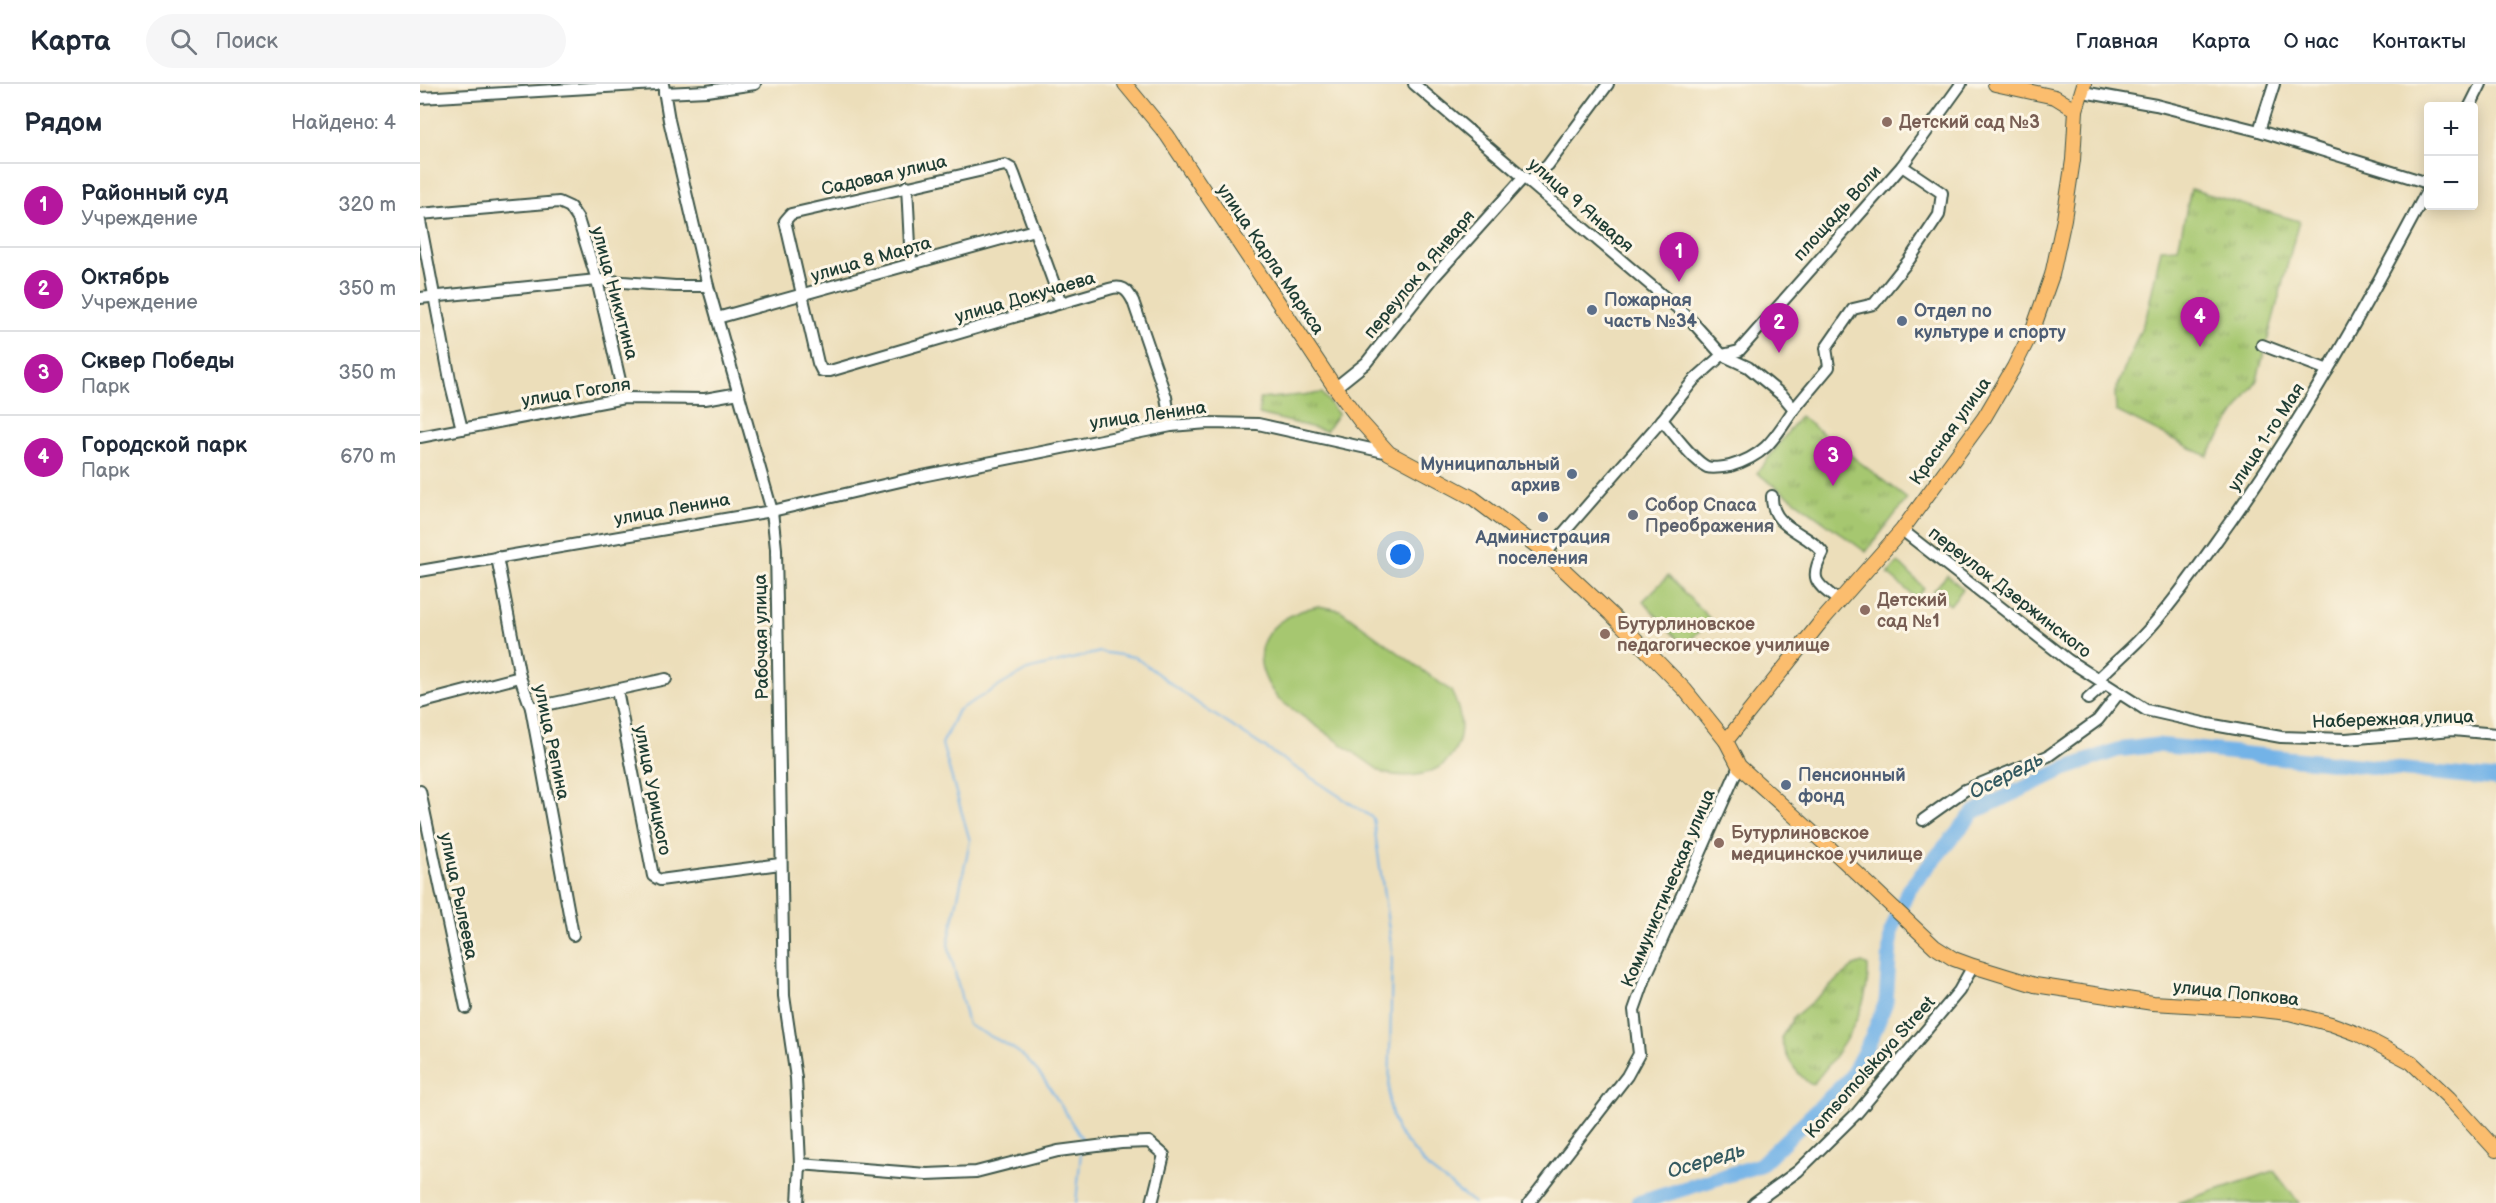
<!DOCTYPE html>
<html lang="ru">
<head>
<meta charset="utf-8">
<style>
	body { margin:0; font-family:"Balsamiq Sans",sans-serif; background:#f6f6f7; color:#1f2937 }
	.controls { position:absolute; right:18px; top:18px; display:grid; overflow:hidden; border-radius:6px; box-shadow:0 3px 15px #0003 }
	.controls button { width:54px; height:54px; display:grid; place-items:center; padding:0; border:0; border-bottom:2px solid #e0e1e3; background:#fff; color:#1f2937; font:30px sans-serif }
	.you { position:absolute; left:981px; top:471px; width:21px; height:21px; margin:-15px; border:4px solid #fff; border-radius:50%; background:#1a73e8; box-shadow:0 0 0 9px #1a73e833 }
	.badge { display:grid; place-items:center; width:39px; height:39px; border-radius:50%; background:#b5179e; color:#fff; font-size:20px; font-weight:700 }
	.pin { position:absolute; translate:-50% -50px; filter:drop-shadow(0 2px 3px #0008) }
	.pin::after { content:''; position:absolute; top:32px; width:21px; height:18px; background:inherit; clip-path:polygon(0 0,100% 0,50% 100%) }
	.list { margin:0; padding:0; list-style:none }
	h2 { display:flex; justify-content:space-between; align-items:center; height:78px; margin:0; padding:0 24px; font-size:26px }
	h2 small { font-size:20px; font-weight:400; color:#747a83 }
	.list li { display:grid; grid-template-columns:39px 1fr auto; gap:18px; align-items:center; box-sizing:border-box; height:84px; padding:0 24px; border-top:2px solid #e0e1e3 }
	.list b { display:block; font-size:22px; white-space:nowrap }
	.list p { margin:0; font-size:20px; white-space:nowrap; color:#747a83 }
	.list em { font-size:20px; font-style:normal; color:#747a83 }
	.icon { flex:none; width:33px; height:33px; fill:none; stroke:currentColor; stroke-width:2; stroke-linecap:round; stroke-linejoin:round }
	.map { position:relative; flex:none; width:2076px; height:1119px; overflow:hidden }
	header { display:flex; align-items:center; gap:36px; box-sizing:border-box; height:84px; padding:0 30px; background:#fff; border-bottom:2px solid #e0e1e3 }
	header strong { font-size:28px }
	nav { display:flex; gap:33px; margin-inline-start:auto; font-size:21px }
	.search { width:420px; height:54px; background:#f6f6f7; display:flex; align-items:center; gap:15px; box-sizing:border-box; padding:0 21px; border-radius:33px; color:#747a83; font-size:22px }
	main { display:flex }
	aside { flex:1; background:#fff }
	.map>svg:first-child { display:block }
</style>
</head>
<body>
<header>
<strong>Карта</strong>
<div class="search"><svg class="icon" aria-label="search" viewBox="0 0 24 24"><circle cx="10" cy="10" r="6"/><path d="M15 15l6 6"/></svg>Поиск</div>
<nav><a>Главная</a><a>Карта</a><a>О нас</a><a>Контакты</a></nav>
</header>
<main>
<aside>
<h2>Рядом<small>Найдено: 4</small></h2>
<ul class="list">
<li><span class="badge">1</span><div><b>Районный суд</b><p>Учреждение</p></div><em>320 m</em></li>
<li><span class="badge">2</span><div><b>Октябрь</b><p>Учреждение</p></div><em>350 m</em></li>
<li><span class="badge">3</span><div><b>Сквер Победы</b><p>Парк</p></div><em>350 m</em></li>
<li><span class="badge">4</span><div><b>Городской парк</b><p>Парк</p></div><em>670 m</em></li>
</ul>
</aside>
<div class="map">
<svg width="2076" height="1119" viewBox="0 0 2076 1119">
	<defs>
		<pattern id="park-tufts" width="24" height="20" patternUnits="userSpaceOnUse" patternTransform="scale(1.5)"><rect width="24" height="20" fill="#a6c770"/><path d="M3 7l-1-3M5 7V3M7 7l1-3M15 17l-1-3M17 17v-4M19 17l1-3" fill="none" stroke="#87a35d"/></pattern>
	</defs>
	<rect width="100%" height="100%" fill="#fcf5e5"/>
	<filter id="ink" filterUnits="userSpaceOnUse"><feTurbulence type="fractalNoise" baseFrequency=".0167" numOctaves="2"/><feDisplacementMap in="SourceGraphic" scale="12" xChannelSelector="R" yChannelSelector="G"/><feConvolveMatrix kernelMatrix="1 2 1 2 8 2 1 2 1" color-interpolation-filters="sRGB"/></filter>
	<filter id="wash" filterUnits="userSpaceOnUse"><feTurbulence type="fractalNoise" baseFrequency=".008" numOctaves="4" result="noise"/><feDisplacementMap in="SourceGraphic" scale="24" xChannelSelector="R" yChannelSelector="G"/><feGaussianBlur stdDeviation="1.35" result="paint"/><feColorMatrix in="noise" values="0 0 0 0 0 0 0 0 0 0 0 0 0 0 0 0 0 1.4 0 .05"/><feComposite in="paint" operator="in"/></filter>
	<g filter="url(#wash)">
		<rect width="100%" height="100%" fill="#ecdeba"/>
		<g fill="#a6c770" stroke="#628252" stroke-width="1.5">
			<polygon points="1478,478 1504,504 1496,514 1468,490"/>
			<polygon points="1527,491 1543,505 1530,521 1513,507"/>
			<polygon points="1248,492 1291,536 1264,562 1223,517"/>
			<path d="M 898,522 L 920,526 L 1031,607 C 1060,663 1021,703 963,689 L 858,615 C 822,568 845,534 898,522 Z"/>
			<polygon points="1854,1087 1879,1119 1757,1119"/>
		</g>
		<g fill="url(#park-tufts)" stroke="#628252" stroke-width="1.5">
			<polygon points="1771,105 1879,137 1837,296 1787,372 1696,327 1695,308 1727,230 1741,165 1758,164"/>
			<polygon points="902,309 918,330 906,347 839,330 840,315"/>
			<polygon points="1380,332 1487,415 1446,468 1337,389"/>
			<path d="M 1442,879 L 1448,882 C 1450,926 1421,967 1394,999 L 1390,1000 C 1374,987 1366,974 1361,954 L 1374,933 L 1434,882 Z"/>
		</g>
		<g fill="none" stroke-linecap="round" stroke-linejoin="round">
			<g stroke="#73b3e7" stroke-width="2">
				<path d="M 662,1059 L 662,1054 C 641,1025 626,990 598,968 C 584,957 564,950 548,941 L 528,860 L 550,757 L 522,660 L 538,626 L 607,586 L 680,568 L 715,573 L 784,624 L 953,734 L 972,867 L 969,1019 L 977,1047 L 1008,1084 L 1054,1119"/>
				<polyline points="656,1119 661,1068"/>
			</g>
			<polyline stroke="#73b3e7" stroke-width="15" points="1218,1119 1340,1081 1430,994 1452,953 1466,918 1471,848 1488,806 1554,728 1642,686 1697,666 1737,661 2076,695"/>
		</g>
	</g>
	<g filter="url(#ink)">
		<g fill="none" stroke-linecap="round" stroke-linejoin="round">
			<defs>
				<g id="minor">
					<polyline points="243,0 249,36 288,202 352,427 356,465 364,912 376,994 380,1080 378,1119"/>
					<path d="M 994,0 L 1268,233 L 1302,271 L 1328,283 L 1363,312 L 1374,325 C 1354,355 1346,371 1310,382 C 1304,383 1293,385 1287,383 C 1272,376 1254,349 1242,336"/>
					<polyline points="1663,8 1736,21 1839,47 2008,99"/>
					<polyline points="244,9 287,7 335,0"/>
					<polyline points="0,14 236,0"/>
					<polyline points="2050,22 2061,0"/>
					<polyline points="1839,47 1854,0"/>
					<polyline points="1109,97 1128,81 1188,0"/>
					<polyline points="487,102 491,181"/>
					<polyline points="0,130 139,118 150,123 158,135 177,196 204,314"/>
					<polyline points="0,137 31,301 42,345"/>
					<polyline points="0,214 177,196 255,202 288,202"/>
					<path d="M 641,219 L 594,90 L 592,85 L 585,81 L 371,130 L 365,137 L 398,279 L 402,287 L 410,287 L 689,205 C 702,201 707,205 713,217 L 746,313 L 751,342"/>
					<polyline points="297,234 614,146"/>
					<polyline points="1842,261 1908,286"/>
					<polyline points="916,303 946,279 1015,192 1104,93"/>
					<polyline points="1374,325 1409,283 1406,264 1433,225 1454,220 1489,176 1519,131 1522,109 1482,82"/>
					<polyline points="0,353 204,314 285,315 319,309"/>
					<path d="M 1352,412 C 1351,445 1387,447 1403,469 C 1388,496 1397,500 1419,517"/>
					<polyline points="1482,446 1648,576 1726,626 1788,640 1861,653 1926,655 2033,646 2076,650"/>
					<polyline points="1126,469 1242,336 1273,297 1302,271 1319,267 1482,82 1541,0"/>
					<polyline points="77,473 100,593 111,624 153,851"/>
					<polyline points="0,487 352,427 502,392 751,342 788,339 838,340 969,369"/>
					<path d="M 1678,595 C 1691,582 1705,570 1718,557 C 1751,523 1782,477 1810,438 C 1885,332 1947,220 2008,105"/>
					<polyline points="197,606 233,792 240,796 360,780"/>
					<polyline points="1668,615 1685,600"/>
					<polyline points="0,619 100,593"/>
					<polyline points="111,624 246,595"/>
					<polyline points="0,707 46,924"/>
					<polyline points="1503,736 1545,706 1628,672 1678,636 1699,609"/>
					<polyline points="380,1080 507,1090 556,1088 638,1067 701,1059 729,1058 744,1071 732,1119"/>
					<polyline points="1109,1119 1207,992 1219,970 1214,926 1226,892 1319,682"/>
					<polyline points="1334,1119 1378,1087 1437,1029 1539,907 1553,882"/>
				</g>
				<g id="major">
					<polyline points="705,0 747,51 912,299 941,338 969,369 1053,414 1126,469 1191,530 1265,606 1306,657 1319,682 1424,777 1515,863 1534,875 1553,882 1615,901 1733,919 1832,925 1869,929 1911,940 1938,950 1991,978 2029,1014 2076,1066"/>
					<polyline points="1575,0 1635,13 1656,26"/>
					<polyline points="1306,657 1399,540 1482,446 1564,334 1594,283 1613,245 1632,191 1644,135 1653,76 1656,26 1664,0"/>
				</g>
			</defs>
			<use href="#minor" stroke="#3e5548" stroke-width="14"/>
			<use href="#major" stroke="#3e5548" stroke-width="16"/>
			<use href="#minor" stroke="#fff" stroke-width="10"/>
			<use href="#major" stroke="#fbbd6e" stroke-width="14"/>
		</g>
	</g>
	<g fill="#8d6e63" stroke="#fcf5e5" stroke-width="2">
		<circle cx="1467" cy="38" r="6"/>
		<circle cx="1445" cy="526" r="6"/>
		<circle cx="1185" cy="550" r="6"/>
		<circle cx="1299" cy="759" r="6"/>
	</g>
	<g fill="#5c6f8a" stroke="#fcf5e5" stroke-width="2">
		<circle cx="1172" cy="226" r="6"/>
		<circle cx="1482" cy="237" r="6"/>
		<circle cx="1152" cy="390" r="6"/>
		<circle cx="1123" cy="433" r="6"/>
		<circle cx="1366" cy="701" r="6"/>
	</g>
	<circle fill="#6b7280" stroke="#fcf5e5" stroke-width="2" cx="1213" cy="431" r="6"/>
	<g text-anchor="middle" stroke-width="6" stroke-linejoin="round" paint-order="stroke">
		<g font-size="18" font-weight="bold" fill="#785e54" stroke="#fcf5e5" text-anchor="start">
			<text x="1479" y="44">Детский сад №3</text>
			<text x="1457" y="522">Детский<tspan x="1457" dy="21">сад №1</tspan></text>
			<text x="1197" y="546">Бутурлиновское<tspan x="1197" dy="21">педагогическое училище</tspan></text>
			<text x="1311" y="755">Бутурлиновское<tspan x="1311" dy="21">медицинское училище</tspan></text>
		</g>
		<g font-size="18" fill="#1f3d34" stroke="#fcf5e5">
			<text transform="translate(464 91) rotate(-13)" y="6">Садовая улица</text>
			<text transform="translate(1161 121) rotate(41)" y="6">улица 9 Января</text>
			<text transform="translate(1417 129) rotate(-48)" y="6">площадь Воли</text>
			<text transform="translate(451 175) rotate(-16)" y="6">улица 8 Марта</text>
			<text transform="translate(851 175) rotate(56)" y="6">улица Карла Маркса</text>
			<text transform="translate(999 190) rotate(-50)" y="6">переулок 9 Января</text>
			<text transform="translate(195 209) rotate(75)" y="6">улица Никитина</text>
			<text transform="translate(605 213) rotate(-16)" y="6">улица Докучаева</text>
			<text transform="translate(156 308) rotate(-9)" y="6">улица Гоголя</text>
			<text transform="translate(728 331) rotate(-8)" y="6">улица Ленина</text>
			<text transform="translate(1530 347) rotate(-55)" y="6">Красная улица</text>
			<text transform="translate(1846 353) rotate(-57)" y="6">улица 1-го Мая</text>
			<text transform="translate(252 425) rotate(-10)" y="6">улица Ленина</text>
			<text transform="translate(1590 508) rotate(38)" y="6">переулок Дзержинского</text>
			<text transform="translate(341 553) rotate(-91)" y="6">Рабочая улица</text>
			<text transform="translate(1973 635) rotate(-2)" y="6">Набережная улица</text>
			<text transform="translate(132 658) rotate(78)" y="6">улица Репина</text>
			<text transform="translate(233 706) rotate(79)" y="6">улица Урицкого</text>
			<text transform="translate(1248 804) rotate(-67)" y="6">Коммунистическая улица</text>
			<text transform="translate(39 812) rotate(78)" y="6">улица Рылеева</text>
			<text transform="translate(1816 909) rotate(6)" y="6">улица Попкова</text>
			<text transform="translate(1450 983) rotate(-48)" y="6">Komsomolskaya Street</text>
		</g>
		<g font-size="18" font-weight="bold" fill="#4e5e75" stroke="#fcf5e5" text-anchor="start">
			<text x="1184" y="222">Пожарная<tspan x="1184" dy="21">часть №34</tspan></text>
			<text x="1494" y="233">Отдел по<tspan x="1494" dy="21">культуре и спорту</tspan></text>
			<text x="1140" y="386" text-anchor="end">Муниципальный<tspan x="1140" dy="21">архив</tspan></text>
			<text x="1123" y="459" text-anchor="middle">Администрация<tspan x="1123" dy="21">поселения</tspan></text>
			<text x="1378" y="697">Пенсионный<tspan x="1378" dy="21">фонд</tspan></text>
		</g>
		<g font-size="18" font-weight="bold" fill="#5b616d" stroke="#fcf5e5" text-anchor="start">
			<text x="1225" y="427">Собор Спаса<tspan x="1225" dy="21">Преображения</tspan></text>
		</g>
		<g font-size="20" font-style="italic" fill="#345a61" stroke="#fcf5e5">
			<text transform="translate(1586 691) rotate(-27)" y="7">Осередь</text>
			<text transform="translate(1286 1076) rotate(-17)" y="7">Осередь</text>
		</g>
	</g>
</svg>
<div class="controls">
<button>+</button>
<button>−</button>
</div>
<div class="you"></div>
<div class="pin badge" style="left:1259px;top:198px">1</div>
<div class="pin badge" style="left:1359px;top:269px">2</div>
<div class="pin badge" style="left:1413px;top:402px">3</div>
<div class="pin badge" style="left:1780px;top:263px">4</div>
</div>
</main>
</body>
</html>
